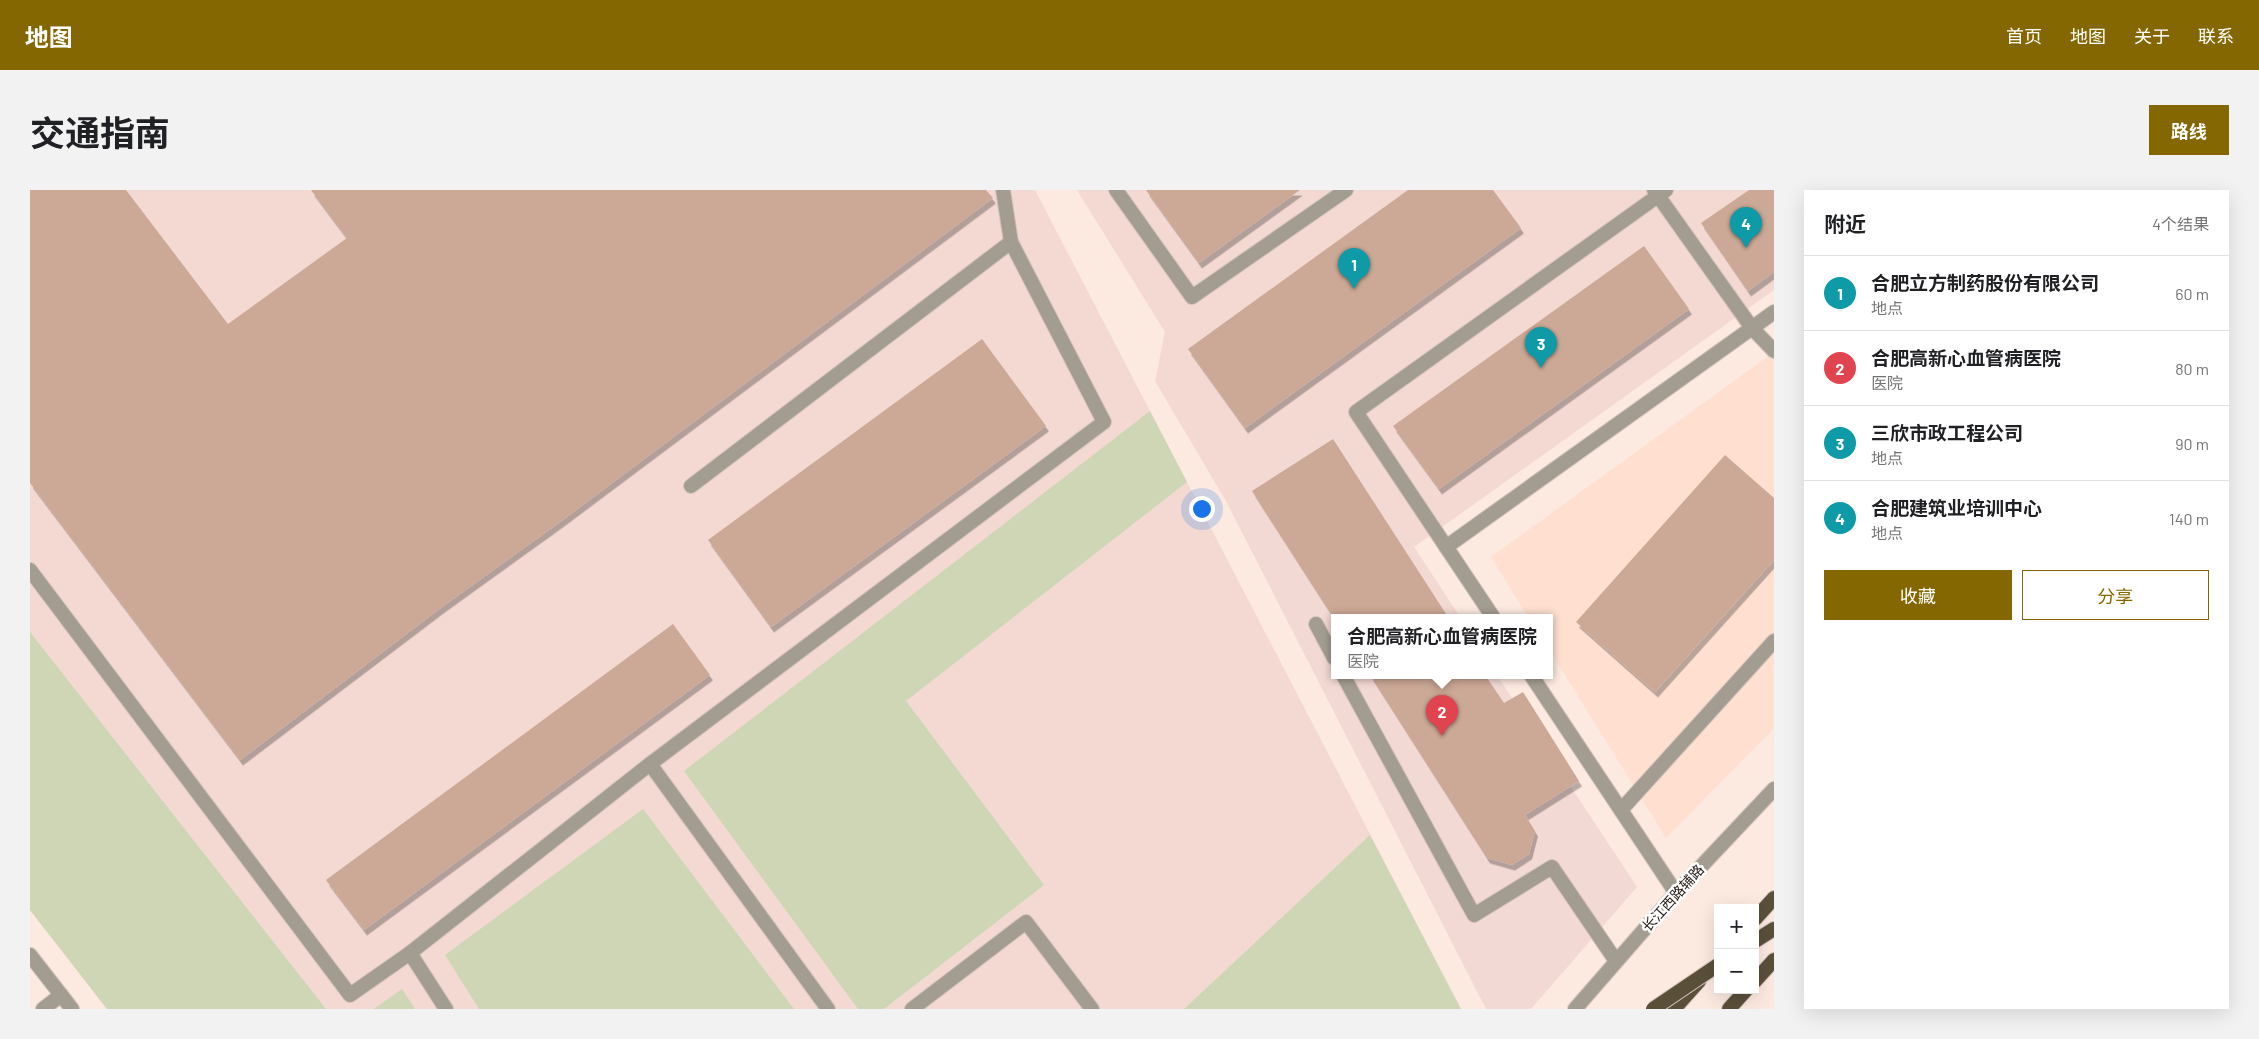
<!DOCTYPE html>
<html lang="zh">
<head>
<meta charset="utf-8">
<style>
	body { margin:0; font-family:Barlow,"Noto Sans SC",sans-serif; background:#f2f2f2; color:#202124 }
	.controls { position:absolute; right:15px; bottom:15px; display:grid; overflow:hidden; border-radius:0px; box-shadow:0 5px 20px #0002 }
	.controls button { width:45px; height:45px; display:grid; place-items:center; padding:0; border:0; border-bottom:1px solid #e0e0e0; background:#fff; color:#202124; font:25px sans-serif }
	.you { position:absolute; left:1171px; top:318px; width:18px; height:18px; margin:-12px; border:4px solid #fff; border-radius:50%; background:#1a73e8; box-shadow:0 0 0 8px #1a73e833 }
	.badge { display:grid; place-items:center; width:32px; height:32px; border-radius:50%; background:#846700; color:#fff; font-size:16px; font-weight:700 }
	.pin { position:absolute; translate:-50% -41px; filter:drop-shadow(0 1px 2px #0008) }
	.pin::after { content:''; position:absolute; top:26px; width:18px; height:15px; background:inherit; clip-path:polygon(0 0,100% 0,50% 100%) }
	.popup { position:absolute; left:1301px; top:424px; width:222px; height:65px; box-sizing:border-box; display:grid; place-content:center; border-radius:0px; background:#fff; filter:drop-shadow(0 1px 4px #0005); font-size:16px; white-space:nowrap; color:#757577 }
	.popup b { font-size:19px; color:#202124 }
	.popup::after { content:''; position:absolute; left:50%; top:100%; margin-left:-10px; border:10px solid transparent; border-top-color:#fff }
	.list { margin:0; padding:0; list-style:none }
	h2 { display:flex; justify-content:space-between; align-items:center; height:65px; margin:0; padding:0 20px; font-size:21px }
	h2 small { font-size:16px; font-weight:400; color:#757577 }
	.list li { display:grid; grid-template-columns:32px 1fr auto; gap:15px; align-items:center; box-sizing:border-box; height:75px; padding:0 20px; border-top:1px solid #e0e0e0 }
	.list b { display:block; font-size:19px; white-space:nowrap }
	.list p { margin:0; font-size:16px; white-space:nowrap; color:#757577 }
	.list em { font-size:16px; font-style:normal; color:#757577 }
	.actions { display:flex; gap:10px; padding:15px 20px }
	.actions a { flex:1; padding:11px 0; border:1px solid #846700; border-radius:0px; text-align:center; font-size:18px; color:#846700 }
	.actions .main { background:#846700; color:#fff }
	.map { position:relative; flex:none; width:1744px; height:819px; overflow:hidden; border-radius:0px }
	header { display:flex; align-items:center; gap:30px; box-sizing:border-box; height:70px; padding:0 25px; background:#846700; color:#fff }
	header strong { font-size:24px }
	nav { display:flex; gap:28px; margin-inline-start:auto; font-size:18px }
	.intro { display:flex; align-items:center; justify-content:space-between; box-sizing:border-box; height:120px; padding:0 30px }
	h1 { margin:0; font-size:35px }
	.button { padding:12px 22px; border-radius:0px; background:#846700; color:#fff; font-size:18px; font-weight:700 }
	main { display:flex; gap:30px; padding:0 30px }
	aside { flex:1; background:#fff; border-radius:0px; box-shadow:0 5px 20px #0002 }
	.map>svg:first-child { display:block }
</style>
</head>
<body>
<header>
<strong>地图</strong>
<nav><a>首页</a><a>地图</a><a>关于</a><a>联系</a></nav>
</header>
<div class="intro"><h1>交通指南</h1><a class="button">路线</a></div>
<main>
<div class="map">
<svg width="1744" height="819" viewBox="0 0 1744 819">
	<defs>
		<filter id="shadow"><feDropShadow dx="3" dy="5.5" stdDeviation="0" flood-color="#0004"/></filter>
	</defs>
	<rect width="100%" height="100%" fill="#fce9e0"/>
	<polygon fill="#fedfd0" points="1744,162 1744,538 1636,648 1520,461 1520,427 1498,427 1461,367"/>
	<g fill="#f3d9d2">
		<polygon points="0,0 1005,0 1431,819 77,819 0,720"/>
		<polygon points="1047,0 1744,0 1744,100 1384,357 1305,236 1196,311 1125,191 1135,142"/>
	</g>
	<polygon fill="#f3d9d3" points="1305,236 1430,427 1304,427 1304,485 1467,485 1607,697 1501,819 1456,819 1196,311"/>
	<g fill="#cfd6b5">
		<polygon points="1120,221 1157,292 876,511 1014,695 854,819 828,819 654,581"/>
		<polygon points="0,442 296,819 77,819 0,720"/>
		<polygon points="613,619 764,819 449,819 415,765"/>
		<polygon points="1340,645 1431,819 1154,819"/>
		<polygon points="372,799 385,819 344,819"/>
	</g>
	<g fill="#cca896" filter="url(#shadow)">
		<polygon points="0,0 96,0 198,134 317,48 281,0 956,0 963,8 530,332 412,417 210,570 0,293"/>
		<polygon points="1116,0 1270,0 1169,73"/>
		<polygon points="1378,0 1463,0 1491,38 1215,238 1158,159"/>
		<polygon points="1719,0 1744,0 1744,82 1718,101 1671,33"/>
		<polygon points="1614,56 1659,119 1409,299 1363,236"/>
		<polygon points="952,149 1016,236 741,437 678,350"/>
		<polygon points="1303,249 1418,427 1303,427 1222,301"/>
		<polygon points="1695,265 1744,308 1744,370 1625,502 1546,432"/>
		<polygon points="643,434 680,485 334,740 296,690"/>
		<polygon points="1340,485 1455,485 1474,513 1493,502 1549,591 1495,625 1505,641 1499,664 1482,675 1457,668"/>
	</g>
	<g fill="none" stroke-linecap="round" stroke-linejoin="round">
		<defs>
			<g id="service">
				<polyline points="973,0 981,52"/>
				<polyline points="1086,0 1162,107 1316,0"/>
				<polyline points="1722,138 1744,161"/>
				<polyline points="661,296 981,52 1074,232 620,574 798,819"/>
				<polyline points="0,380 320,805 380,763 416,819"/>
				<polyline points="1286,434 1304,468"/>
				<polyline points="1313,485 1444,725 1522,677 1586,771"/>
				<polyline points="1591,620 1744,451"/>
				<polyline points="380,763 620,574"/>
				<polyline points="0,765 42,819"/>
				<polyline points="13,819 31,805"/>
				<polyline points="882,819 996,732 1062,819"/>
			</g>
			<g id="minor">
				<polyline points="1624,0 1722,138 1744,122"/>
				<polyline points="1416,357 1722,138"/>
				<polyline points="1463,427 1326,222 1636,0"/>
				<polyline points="1501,485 1646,703"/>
				<polyline points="1545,819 1646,703 1744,599"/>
			</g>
			<g id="trunk">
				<polyline points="1725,729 1744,708"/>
				<polyline points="1725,751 1744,739"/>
				<polyline points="1725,791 1744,770"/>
				<polyline points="1644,819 1669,791"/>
				<polyline points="1699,819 1716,800"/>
			</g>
		</defs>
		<use href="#service" stroke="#d5c3bb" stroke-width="16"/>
		<use href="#minor" stroke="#d5c3bb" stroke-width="16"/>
		<use href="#trunk" stroke="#d5c3bb" stroke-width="16"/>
		<use href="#service" stroke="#a39d91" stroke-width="14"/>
		<use href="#minor" stroke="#a39d91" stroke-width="14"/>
		<use href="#trunk" stroke="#5a503a" stroke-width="14"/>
		<defs>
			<polyline id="trunk-bridge" points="1623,819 1688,775"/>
		</defs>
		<use href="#trunk-bridge" stroke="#d5c3bb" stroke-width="16" stroke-linecap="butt"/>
		<use href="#trunk-bridge" stroke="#5a503a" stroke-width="14"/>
	</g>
	<g text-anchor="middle" stroke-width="5" stroke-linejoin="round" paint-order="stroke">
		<g font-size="14" fill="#231813" stroke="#fff">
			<text transform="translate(1643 708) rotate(-48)" y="5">长江西路辅路</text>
		</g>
	</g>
</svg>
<div class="controls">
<button>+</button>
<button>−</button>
</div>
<div class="you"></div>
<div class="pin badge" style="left:1324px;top:99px;background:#0f9aa8">1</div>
<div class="pin badge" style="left:1412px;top:546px;background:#e0444e">2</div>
<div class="popup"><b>合肥高新心血管病医院</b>医院</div>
<div class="pin badge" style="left:1511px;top:178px;background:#0f9aa8">3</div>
<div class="pin badge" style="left:1716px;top:58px;background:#0f9aa8">4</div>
</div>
<aside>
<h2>附近<small>4个结果</small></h2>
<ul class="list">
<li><span class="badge" style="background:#0f9aa8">1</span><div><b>合肥立方制药股份有限公司</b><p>地点</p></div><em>60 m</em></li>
<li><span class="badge" style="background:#e0444e">2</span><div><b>合肥高新心血管病医院</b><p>医院</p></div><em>80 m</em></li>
<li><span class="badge" style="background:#0f9aa8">3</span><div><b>三欣市政工程公司</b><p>地点</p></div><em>90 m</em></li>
<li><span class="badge" style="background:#0f9aa8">4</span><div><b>合肥建筑业培训中心</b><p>地点</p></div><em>140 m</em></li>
</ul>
<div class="actions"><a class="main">收藏</a><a>分享</a></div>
</aside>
</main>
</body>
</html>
